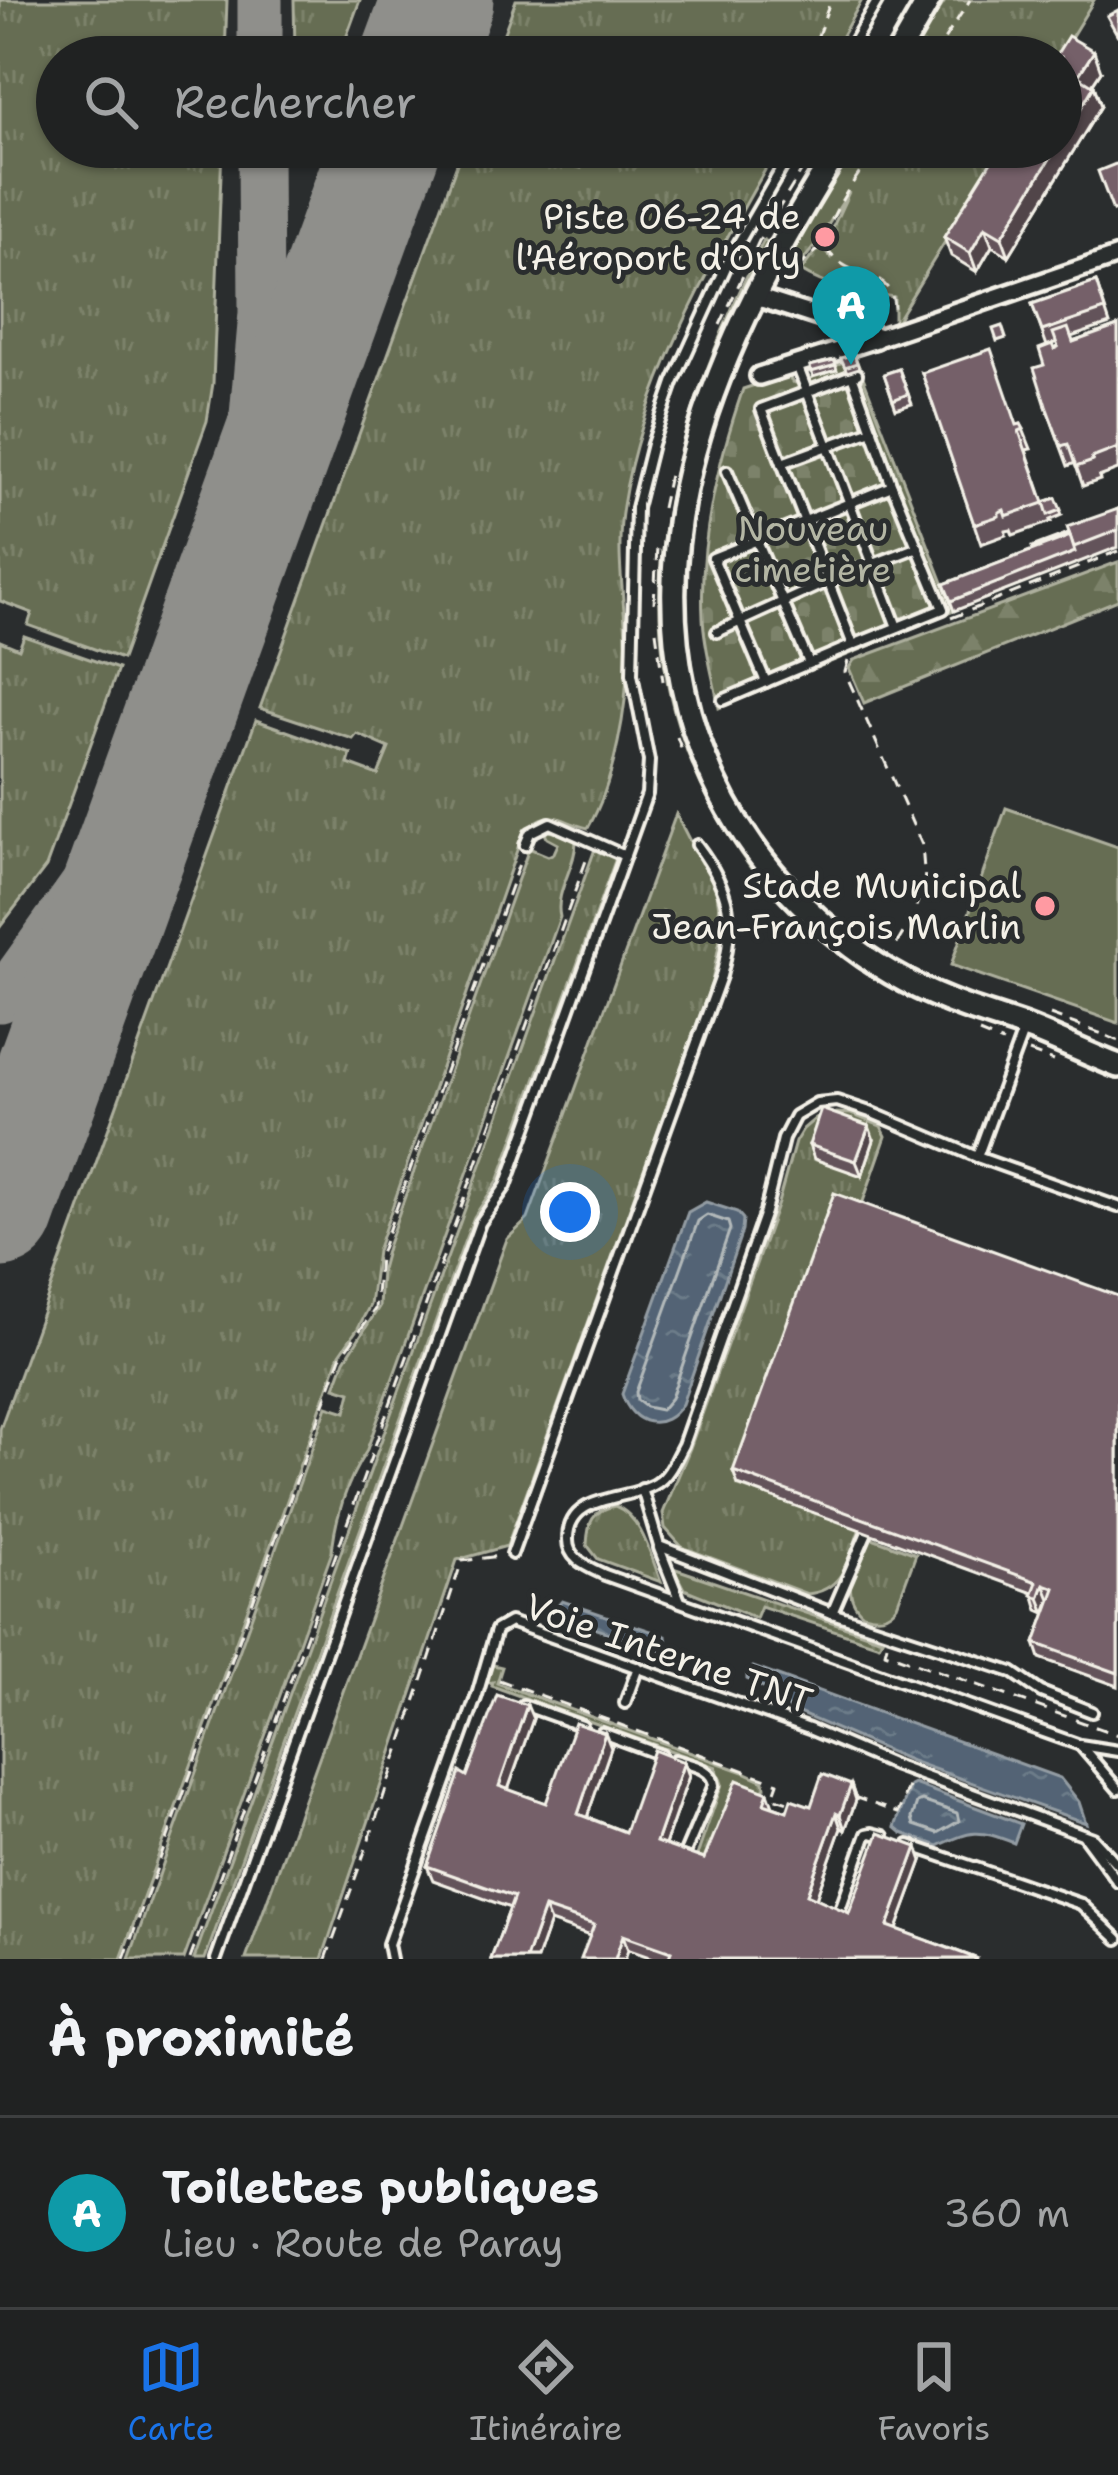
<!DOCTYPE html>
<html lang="fr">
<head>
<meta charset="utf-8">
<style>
	body { margin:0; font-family:"Shantell Sans",sans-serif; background:#2d2f2f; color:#f1f3f6 }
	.you { position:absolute; left:570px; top:1212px; width:42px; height:42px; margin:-30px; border:9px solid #fff; border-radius:50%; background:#1a73e8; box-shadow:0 0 0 18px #1a73e833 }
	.badge { display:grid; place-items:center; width:78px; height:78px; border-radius:50%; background:#1a73e8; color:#fff; font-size:39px; font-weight:700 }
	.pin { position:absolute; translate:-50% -99px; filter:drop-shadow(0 3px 6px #0008) }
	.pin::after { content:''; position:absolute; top:63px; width:42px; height:36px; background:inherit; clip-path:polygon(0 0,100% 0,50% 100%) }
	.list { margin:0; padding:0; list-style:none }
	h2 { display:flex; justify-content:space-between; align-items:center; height:156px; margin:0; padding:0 48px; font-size:51px }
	h2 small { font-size:39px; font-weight:400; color:#a2a4a5 }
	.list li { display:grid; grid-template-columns:78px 1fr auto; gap:36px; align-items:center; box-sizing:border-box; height:192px; padding:0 48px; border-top:3px solid #3d3f40 }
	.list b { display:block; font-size:45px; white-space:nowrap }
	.list p { margin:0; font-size:39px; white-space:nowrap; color:#a2a4a5 }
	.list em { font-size:39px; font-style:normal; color:#a2a4a5 }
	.icon { flex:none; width:66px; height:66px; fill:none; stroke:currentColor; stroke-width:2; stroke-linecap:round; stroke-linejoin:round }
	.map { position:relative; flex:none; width:1118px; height:1959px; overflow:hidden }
	.search { position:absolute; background:#202222; box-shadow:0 3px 9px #0004; left:36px; right:36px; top:36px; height:132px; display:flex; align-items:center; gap:30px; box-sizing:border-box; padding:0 42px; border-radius:66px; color:#a2a4a5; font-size:45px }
	.sheet { height:348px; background:#202222 }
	nav { display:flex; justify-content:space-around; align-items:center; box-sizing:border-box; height:168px; border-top:3px solid #3d3f40; background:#202222; font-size:33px; color:#a2a4a5 }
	nav a { display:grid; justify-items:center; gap:6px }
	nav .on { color:#1a73e8 }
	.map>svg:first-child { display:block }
</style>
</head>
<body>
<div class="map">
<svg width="1118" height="1959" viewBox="0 0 1118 1959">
	<defs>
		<pattern id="grass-tufts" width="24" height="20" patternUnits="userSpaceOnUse" patternTransform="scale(3)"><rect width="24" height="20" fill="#666d52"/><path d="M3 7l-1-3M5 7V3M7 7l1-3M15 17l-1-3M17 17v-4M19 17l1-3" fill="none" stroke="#7c826b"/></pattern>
		<pattern id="forest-firs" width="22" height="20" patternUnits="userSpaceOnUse" patternTransform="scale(3)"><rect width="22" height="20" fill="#666d52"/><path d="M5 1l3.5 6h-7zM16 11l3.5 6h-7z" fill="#7c826b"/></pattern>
		<pattern id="cemetery-stones" width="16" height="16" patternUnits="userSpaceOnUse" patternTransform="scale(3)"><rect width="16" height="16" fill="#666d52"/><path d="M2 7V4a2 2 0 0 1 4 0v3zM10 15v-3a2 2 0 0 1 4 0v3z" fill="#7c826b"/></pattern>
		<pattern id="water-ripples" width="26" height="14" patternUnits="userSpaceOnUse" patternTransform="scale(3)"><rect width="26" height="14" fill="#526475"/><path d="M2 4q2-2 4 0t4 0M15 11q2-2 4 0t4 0" fill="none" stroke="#6c7b89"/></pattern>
	</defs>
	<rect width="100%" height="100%" fill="#2a2d2e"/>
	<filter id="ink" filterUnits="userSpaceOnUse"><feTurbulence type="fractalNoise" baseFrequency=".00833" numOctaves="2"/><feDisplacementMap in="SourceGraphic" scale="24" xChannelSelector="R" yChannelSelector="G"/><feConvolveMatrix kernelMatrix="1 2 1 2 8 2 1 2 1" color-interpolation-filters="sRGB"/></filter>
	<g filter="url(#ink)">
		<g fill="url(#grass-tufts)" stroke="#adaf9d" stroke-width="3">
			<polygon points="0,0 227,0 225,57 57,57 57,147 222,147 213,383 207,421 122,659 28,625 32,613 0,601"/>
			<polygon points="294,0 360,0 339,57 312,57 295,51"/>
			<polygon points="516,0 862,0 830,57 495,57"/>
			<polygon points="946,0 1094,0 1059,57 907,57"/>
			<path d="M 463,147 L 541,147 L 562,154 L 561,163 L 581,168 L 588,147 L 778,147 C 717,255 642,381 623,506 C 615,554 625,603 627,652 C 629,703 614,784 588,828 C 557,821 551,804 523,833 L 377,1251 L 370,1305 L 358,1328 L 340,1354 L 121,1959 L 0,1959 L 0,1429 L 256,720 L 351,754 L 348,764 L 378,775 L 389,748 L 357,734 L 353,739 L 260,708 Z"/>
			<path d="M 852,147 L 1003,147 L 894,325 L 894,297 C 862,292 829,289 801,271 L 815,252 L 823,249 L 830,256 L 827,240 L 849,192 L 823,233 L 822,245 L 813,248 L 797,268 L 790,247 Z"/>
			<path d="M 764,240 L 769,243 C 683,412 614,618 712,798 C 728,827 750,854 768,882 L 765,887 C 598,675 654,463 764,240 Z"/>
			<polygon points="24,636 118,669 46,867 0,927 0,641 19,649"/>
			<polygon points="676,814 701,863 715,880 722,929 712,982 507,1546 457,1560 322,1959 246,1959 507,1239 528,1219"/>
			<path d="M 547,831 L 564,833 L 576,841 C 576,867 554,892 560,917 L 366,1452 C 347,1480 335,1519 332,1552 L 184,1959 L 129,1959 L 327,1406 L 346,1412 L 351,1392 L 335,1387 L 345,1360 L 379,1307 L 381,1269 L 387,1247 L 529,848 L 548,856 L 554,853 L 558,844 L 547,838 L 545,833 Z"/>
			<polygon points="595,849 616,858 499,1179 474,1217 465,1240 205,1959 194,1959"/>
			<path d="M 837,1113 L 851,1114 L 881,1126 L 886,1136 L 859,1213 L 739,1486 L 860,1528 C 849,1558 844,1591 807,1594 L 682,1547 L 665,1528 L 663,1513 L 690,1448 L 778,1203 L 795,1142 L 803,1129 L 816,1118 Z"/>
			<path d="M 615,1506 C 642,1516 651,1557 661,1582 L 598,1559 L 587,1545 C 588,1523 592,1510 615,1506 Z"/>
			<path d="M 867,1536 L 916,1554 L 897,1605 C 888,1618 877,1618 863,1614 C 837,1592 858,1563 867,1536 Z"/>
			<polygon points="673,1568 882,1639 879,1645 761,1606 756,1618 684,1589"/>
			<polygon points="493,1665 502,1667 497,1683 744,1772 764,1781 765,1787 715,1860 693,1867 722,1784 716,1767 492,1686 493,1682 488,1683 487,1676"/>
		</g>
		<polygon fill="url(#forest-firs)" stroke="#adaf9d" stroke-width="3" points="1118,562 1118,600 864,703 849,668 854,660"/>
		<path fill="url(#cemetery-stones)" stroke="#adaf9d" stroke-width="3" d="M 856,359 L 954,611 L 719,708 C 714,679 704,647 703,617 C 699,540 718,462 743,389 L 788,374 L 792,382 L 799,384 L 813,377 L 811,371 Z"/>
		<polygon fill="#666d52" stroke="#adaf9d" stroke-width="3" points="1006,808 1118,847 1118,1023 951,965"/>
		<g fill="url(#water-ripples)" stroke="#939ca3" stroke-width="3">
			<path d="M 706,1202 L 737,1212 L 743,1219 L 742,1231 L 682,1404 C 664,1433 632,1426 622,1394 L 688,1212 Z"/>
			<polygon points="562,1601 666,1636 667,1647 660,1651 560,1616 554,1610"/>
			<polygon points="753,1667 1060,1778 1079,1802 1086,1823 911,1761 789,1709 776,1695 747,1679 747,1672"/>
			<path d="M 914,1784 L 1021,1824 L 1014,1843 C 978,1829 972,1830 938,1846 L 902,1833 L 895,1827 L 910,1786 Z"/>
		</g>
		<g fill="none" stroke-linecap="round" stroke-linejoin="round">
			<g stroke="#b3b9ba" stroke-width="3">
				<polygon points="707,1215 728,1222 730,1229 671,1398 661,1410 646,1407 637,1400 636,1392 698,1221"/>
				<polygon points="922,1801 957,1813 959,1821 938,1833 914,1825 912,1818 917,1803"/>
			</g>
			<g stroke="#8f8f8b" stroke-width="45">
				<polyline points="260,0 260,57"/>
				<polyline points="0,1000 90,874 147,773 191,683 232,531 251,427 261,313 260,147"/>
			</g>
			<g stroke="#8f8f8b" stroke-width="111">
				<polyline points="417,57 438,0"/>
				<polyline points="0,1212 385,147"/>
			</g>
			<defs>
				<g id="service">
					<polyline points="845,57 878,0"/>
					<polyline points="797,365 897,627"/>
					<polyline points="852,375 892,486 943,609 853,645 761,409 852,375 857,374"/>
					<polyline points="782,463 872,430"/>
					<polyline points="727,471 809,663"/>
					<polyline points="717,632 827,582 918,547"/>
					<polyline points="766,682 713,558 892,486"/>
					<polyline points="723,700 853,645"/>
					<polyline points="525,845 530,833 550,823 625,856"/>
					<polyline points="977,1157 1024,1029"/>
					<path d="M 1118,1207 L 977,1157 L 870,1112 L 837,1101 L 817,1103 L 795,1116 L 783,1139 L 765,1212 L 683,1445 C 676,1457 670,1475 657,1483 C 629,1502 569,1492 568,1538 C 567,1560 588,1567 605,1575 L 1080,1745 L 1118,1751"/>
					<polyline points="642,1489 659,1546 832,1613 1012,1672 1041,1692 1092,1712"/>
					<polyline points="659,1548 680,1601"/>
					<path d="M 512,1554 L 721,976 C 736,922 731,890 697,845"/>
					<polyline points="832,1613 867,1532"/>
					<polyline points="625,1703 638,1667"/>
					<polyline points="523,1705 582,1726"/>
					<polyline points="602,1733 661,1755"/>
					<polyline points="1081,1746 1118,1789"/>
					<path d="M 675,1760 C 690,1765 712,1767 714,1785 L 685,1853"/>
					<polyline points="1084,1836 1118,1882"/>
					<polyline points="909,1845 1081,1904 1118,1939"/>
					<polyline points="838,1915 867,1834 872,1833 884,1836"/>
					<polyline points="216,1959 480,1223 506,1186 647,794 649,761 632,674 636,508 652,444 673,383 731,256 794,147"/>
					<polyline points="391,1959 388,1944 477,1695 496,1630 510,1622 809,1729 893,1765 1093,1838 1118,1865"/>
				</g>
				<g id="minor">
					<polyline points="753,296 880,337 1118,256"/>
					<polyline points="759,376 876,339"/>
				</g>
				<g id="secondary">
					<polyline points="896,57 929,0"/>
					<path d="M 840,147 C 721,336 612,558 714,780 C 745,847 793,903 852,947 C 885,972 926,993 965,1007 C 985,1014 1005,1020 1025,1027 C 1057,1039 1087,1054 1118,1066"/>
				</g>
			</defs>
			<use href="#service" stroke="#f4f1e8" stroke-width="16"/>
			<use href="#minor" stroke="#f4f1e8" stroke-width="24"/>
			<use href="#secondary" stroke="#f4f1e8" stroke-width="30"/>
			<g stroke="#f4f1e8" stroke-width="3" stroke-dasharray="12 9" stroke-linecap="butt">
				<polyline points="810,57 831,0"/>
				<polyline points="933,57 970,0"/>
				<path d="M 826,248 C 849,284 896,265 894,313"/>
				<path d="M 797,268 C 807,261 813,251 825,246 C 826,215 860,174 877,147"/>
				<polyline points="720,325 759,241 816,147"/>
				<polyline points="662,508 670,470"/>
				<polyline points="654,603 657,547"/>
				<polyline points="951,618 1118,551"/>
				<polyline points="656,631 663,681"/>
				<polyline points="848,661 845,672 922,845 925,882 911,920 893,950"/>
				<polyline points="677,737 684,756"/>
				<polyline points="1050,1015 1105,1035"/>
				<polyline points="979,1033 1003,1043"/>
				<polyline points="1107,1036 1118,1041"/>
				<polyline points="1029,1052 1054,1061"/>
				<polyline points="887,1644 885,1652 1118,1735"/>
				<polyline points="499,1680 778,1783 773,1797 788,1802"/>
				<polyline points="854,1797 898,1813 910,1781"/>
				<polyline points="124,1959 341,1357 375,1309 379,1257 521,858"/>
				<polyline points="190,1959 588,855"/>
				<polyline points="326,1959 369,1840 462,1561 499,1556"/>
			</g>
			<use href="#service" stroke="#2a2d2e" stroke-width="8"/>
			<use href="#minor" stroke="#2a2d2e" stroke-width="15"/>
			<use href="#secondary" stroke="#2a2d2e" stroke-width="21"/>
		</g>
		<g fill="#64535a" stroke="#f4f1e8" stroke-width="3">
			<polygon points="1061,57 1101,71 1092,85 1094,86 1101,106 1009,256 992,246 977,272 951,256 944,237"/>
			<polygon points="1096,282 1110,324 1071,337 1073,342 1118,326 1118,470 1099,477 1100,480 1083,486 1075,463 1068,466 1046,406 1044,365 1054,349 1058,347 1057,342 1047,346 1032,304"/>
			<polygon points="854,354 859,368 847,372 841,358"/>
			<polygon points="834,360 837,370 813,377 810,366"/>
			<polygon points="899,369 912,404 896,409 884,374"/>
			<polygon points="922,373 1017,425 1021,424 1031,449 1026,450 1044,502 1056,498 1062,515 1050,520 1051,522 1013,535 1011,530 1006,531 1006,535 981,544"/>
			<polygon points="1118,509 1118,547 954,611 944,584 1033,550"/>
			<polygon points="874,1140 862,1176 814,1159 809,1145"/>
			<polygon points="1118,1296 1118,1686 1040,1658 1035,1643 1051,1599 1045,1613 1038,1610 1033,1593 738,1485 733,1471"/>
			<polygon points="533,1719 508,1790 546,1803 611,1748 587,1817 625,1832 684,1762 689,1776 665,1845 704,1859 768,1792 773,1806 787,1811 811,1806 851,1785 856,1800 845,1830 841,1828 816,1898 849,1913 922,1861 897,1929 978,1959 655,1959 550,1922 537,1959 491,1959 510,1908 433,1880 427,1866 467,1776"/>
		</g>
		<g fill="#51444a" stroke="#f4f1e8" stroke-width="3">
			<polygon points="1094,51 1101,71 1085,95 1078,76"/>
			<polygon points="1094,86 1101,106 1009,256 1002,237 1057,147 1061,147 1061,141"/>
			<polygon points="985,227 992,246 977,272 970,253"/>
			<polygon points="869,1126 874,1140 862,1176 856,1161"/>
			<polygon points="1044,1584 1050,1599 1045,1613 1039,1598"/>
			<polygon points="527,1705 533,1719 504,1801 499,1786"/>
			<polygon points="605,1733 611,1748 583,1829 578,1814"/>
			<polygon points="684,1762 689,1776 661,1856 656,1842"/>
			<polygon points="851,1785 856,1800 845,1830 840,1815"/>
			<polygon points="836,1813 841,1828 812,1909 807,1894"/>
			<polygon points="917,1847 922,1861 893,1940 888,1926"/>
			<polygon points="544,1908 550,1922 537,1959 526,1959"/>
			<polygon points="623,1935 628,1950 625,1959 615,1959"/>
		</g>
		<g fill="#746169" stroke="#f4f1e8" stroke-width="3">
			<polygon points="1118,10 1118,36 1107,16"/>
			<polygon points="1068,36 1094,51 1078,76 1094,86 1061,141 1061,57 1055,57"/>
			<polygon points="1000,147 1057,147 1002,237 985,227 970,253 944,237"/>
			<polygon points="1118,163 1118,209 1113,211 1098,171"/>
			<polygon points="1096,282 1105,310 1042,331 1032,304"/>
			<polygon points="1002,326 1006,338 997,341 993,329"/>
			<polygon points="1118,326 1118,448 1092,458 1093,461 1076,467 1068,444 1061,446 1046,406 1034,368 1044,365 1039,349 1052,344 1054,349 1058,347 1053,333 1068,328 1073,342"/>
			<polygon points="991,349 1017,425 1021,424 1024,429 1019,431 1044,503 1006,516 1004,510 999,512 999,516 974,524 922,373"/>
			<polygon points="854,354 857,363 845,367 841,358"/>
			<polygon points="834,360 836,365 811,372 810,366"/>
			<polygon points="899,369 908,394 893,400 884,374"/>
			<polygon points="1056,498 1061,510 1048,515 1044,502"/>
			<polygon points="1118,509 1118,530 1074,547 1067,527"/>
			<polygon points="1069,533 1070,536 1033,550 1032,547"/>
			<polygon points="1070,536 1075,552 951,601 944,584"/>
			<polygon points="821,1109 869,1126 856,1161 809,1145"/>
			<polygon points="834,1193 1118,1296 1118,1673 1035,1643 1055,1588 1044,1584 1039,1598 1032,1595 1037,1582 733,1471"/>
			<polygon points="497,1695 527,1705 499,1786 546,1803 575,1723 605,1733 578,1814 625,1832 654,1750 684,1762 656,1842 704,1859 737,1780 768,1792 764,1803 787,1811 791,1799 811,1806 822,1774 851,1785 840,1815 836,1813 807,1894 849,1913 879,1833 917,1847 888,1926 978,1959 668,1959 671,1952 623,1935 615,1959 581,1959 594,1925 544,1908 526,1959 491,1959 514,1897 427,1866 460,1772 467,1776"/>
		</g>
	</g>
	<g fill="#ff9aa2" stroke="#2a2d2e" stroke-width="4.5">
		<circle cx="825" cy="237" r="12"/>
		<circle cx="1045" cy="906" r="12"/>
	</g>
	<g text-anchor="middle" stroke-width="10" stroke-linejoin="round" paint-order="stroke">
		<g font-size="36" fill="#f4f1e8" stroke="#2a2d2e" text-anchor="end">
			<text x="801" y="229">Piste 06-24 de<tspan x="801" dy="41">l'Aéroport d'Orly</tspan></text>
			<text x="1021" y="898">Stade Municipal<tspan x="1021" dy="41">Jean-François Marlin</tspan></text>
		</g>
		<g font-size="36" fill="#b4b6a4" stroke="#2a2d2e">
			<text x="813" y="541">Nouveau<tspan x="813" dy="41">cimetière</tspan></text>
		</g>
		<g font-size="36" fill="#f4f1e8" stroke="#2a2d2e">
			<text transform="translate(669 1653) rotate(19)" y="13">Voie Interne TNT</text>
		</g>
	</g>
</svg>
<div class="you"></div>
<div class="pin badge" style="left:851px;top:365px;background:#0f9aa8">A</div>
<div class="search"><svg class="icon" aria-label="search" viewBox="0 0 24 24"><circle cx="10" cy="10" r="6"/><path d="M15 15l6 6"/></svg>Rechercher</div>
</div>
<section class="sheet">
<h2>À proximité<small></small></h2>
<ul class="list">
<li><span class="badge" style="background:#0f9aa8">A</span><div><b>Toilettes publiques</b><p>Lieu · Route de Paray</p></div><em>360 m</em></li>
</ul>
</section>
<nav>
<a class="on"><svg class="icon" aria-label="map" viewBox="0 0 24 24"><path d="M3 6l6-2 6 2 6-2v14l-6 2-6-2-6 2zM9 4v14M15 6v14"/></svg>Carte</a>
<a><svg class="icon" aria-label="directions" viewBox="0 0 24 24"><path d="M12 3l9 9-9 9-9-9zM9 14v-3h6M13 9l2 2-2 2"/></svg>Itinéraire</a>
<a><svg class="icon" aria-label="saved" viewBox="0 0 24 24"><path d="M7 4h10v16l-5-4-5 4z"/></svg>Favoris</a>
</nav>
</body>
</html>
